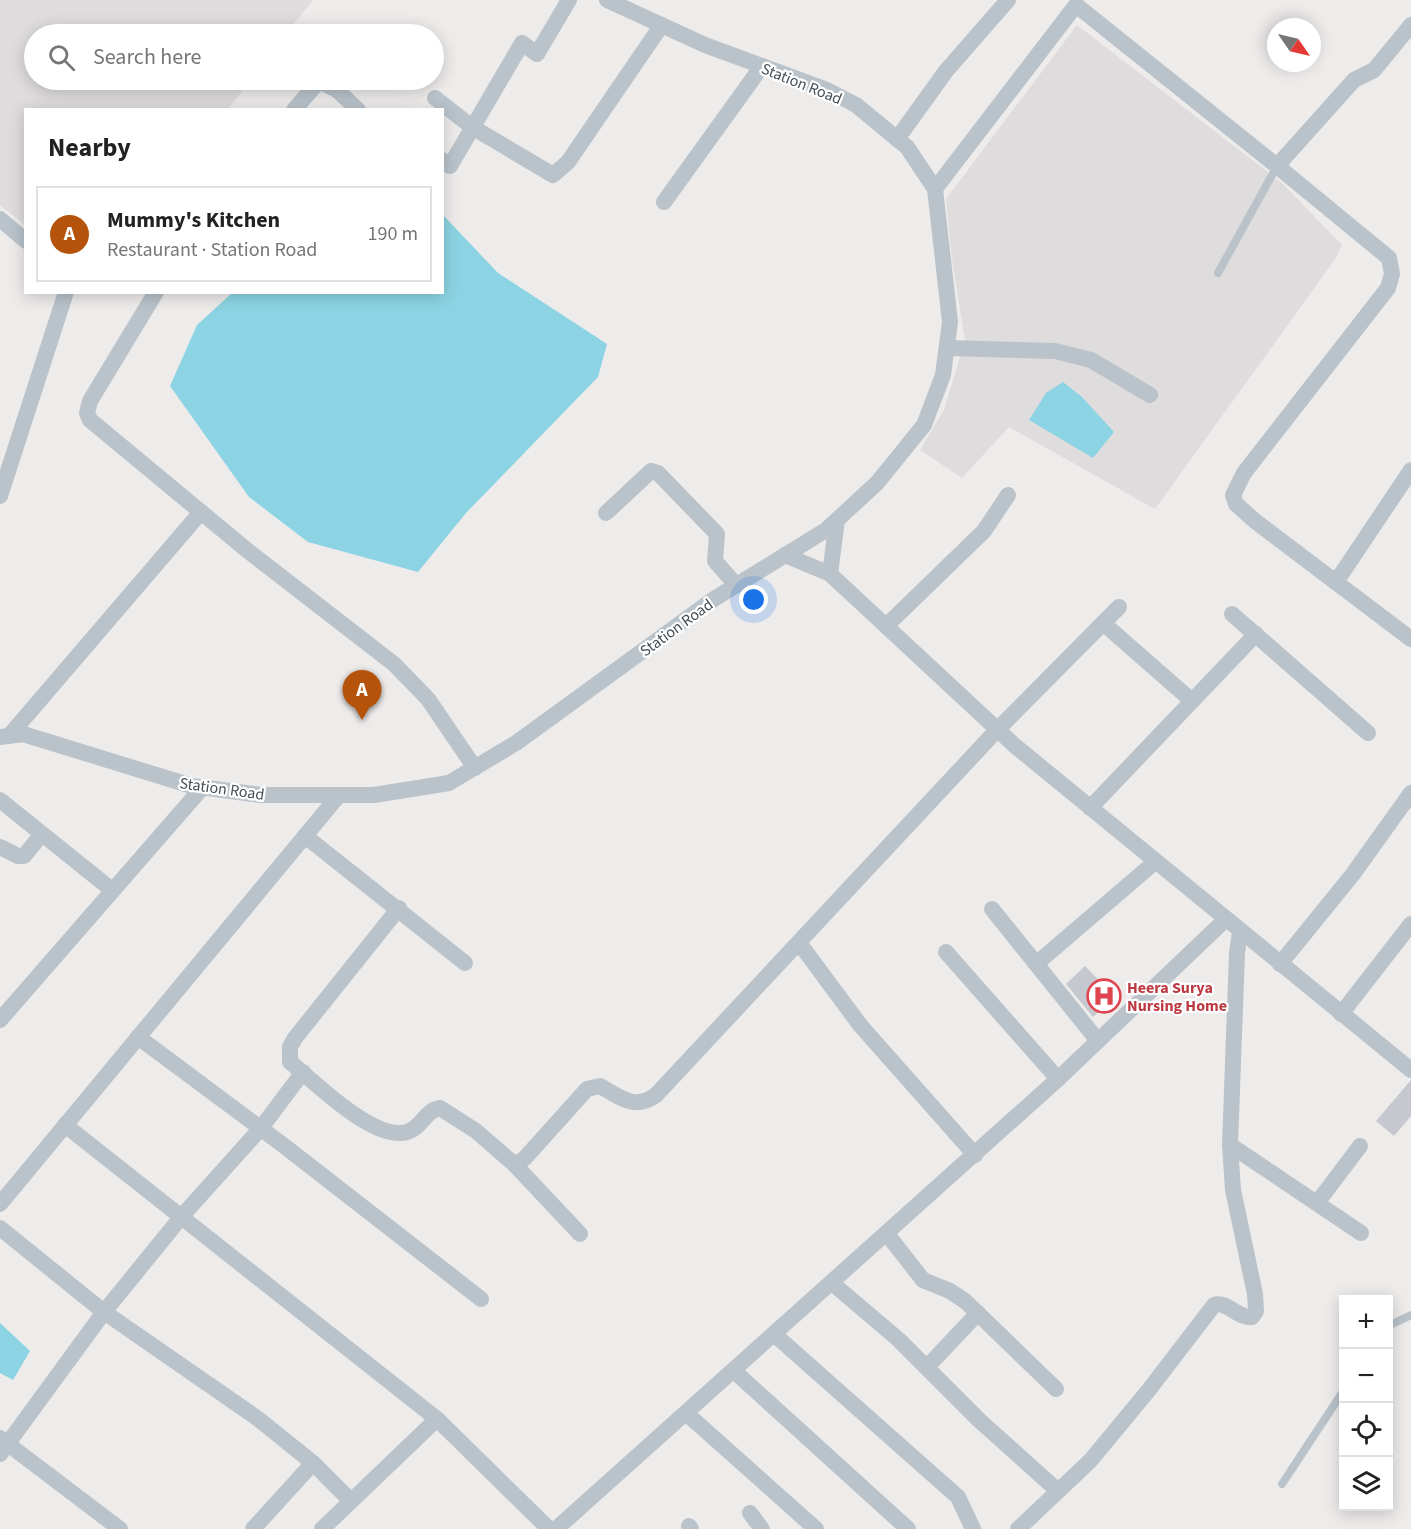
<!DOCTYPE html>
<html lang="en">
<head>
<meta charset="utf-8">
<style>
	body { margin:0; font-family:"Source Sans 3",sans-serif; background:#f6f6f6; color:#222 }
	.controls { position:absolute; right:18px; bottom:18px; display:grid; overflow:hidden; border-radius:0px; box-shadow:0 3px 15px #0003 }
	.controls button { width:54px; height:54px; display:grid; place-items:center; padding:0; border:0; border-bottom:2px solid #e0e0e0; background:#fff; color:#222; font:30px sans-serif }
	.compass { position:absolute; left:1267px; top:18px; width:54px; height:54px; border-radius:50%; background:#fff; box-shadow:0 3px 15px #0003; rotate:124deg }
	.you { position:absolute; left:754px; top:600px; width:21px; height:21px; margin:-15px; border:4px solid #fff; border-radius:50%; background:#1a73e8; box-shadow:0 0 0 9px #1a73e833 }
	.badge { display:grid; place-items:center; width:39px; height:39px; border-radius:50%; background:#b45309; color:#fff; font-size:20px; font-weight:700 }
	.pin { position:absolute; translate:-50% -50px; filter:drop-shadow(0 2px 3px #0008) }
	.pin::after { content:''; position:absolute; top:32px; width:21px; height:18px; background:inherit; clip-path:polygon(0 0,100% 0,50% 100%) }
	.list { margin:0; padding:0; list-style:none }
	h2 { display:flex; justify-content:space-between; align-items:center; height:78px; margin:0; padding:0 24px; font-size:26px }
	h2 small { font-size:20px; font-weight:400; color:#767676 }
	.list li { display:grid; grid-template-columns:39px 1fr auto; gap:18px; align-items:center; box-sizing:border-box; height:96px; margin:0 12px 12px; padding:0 12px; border:2px solid #e0e0e0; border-radius:0px }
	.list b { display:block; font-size:22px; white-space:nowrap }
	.list p { margin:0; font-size:20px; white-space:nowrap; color:#767676 }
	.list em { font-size:20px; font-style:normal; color:#767676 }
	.icon { flex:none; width:33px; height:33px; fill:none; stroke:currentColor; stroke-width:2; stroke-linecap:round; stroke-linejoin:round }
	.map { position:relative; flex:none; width:1411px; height:1529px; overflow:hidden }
	.search { position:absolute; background:#fff; box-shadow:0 3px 15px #0003; left:24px; top:24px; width:420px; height:66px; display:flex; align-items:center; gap:15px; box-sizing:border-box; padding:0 21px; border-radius:33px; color:#767676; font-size:22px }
	.panel { position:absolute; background:#fff; box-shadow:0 3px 15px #0003; left:24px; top:108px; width:420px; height:186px; border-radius:0px }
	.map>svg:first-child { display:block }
</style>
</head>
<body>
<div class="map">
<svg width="1411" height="1529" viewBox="0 0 1411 1529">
	<rect width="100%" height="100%" fill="#eeebeb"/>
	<g fill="#dfdcdd">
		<polygon points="0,0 313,0 286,34 34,34 34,80 251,80 228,109 26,110 25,225 0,205"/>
		<polygon points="1077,25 1282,183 1342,245 1336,258 1155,509 1009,427 962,478 920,450 944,410 965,340 952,259 946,199"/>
	</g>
	<g fill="#8cd4e3">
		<polygon points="443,215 498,273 607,344 598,377 466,513 418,572 308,542 249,497 170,386 197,325 232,293 442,292"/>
		<polygon points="1063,382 1082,397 1114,432 1093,458 1029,420 1046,393"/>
		<polygon points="0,1323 30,1351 13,1380 0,1373"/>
	</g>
	<g fill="#c5c8ce">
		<polygon points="1085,966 1115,997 1093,1017 1066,984"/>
		<polygon points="1411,1080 1411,1116 1394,1136 1376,1121"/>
	</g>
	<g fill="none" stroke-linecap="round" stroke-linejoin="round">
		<g stroke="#bac3ca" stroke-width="8">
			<polyline points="1218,273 1277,166"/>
			<polyline points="1388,1326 1411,1315"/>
			<polyline points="1282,1484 1344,1390"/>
		</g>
		<g stroke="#bac3ca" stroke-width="16">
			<polyline points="435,98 472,127 553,175 568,162 661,26"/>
			<polyline points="294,110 319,81 337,90 358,110"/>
			<polyline points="897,139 946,71 1008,0"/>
			<polyline points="442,160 450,166 522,43 537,54 569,0"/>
			<polyline points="1277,166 1389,258 1392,274 1388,288 1244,473 1233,495 1236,504 1255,521 1411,639"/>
			<polyline points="935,189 1076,5 1277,166 1354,80 1374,70 1411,25"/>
			<polyline points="664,202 762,66"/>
			<polyline points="0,219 26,241"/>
			<polyline points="156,292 90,401 87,413 90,420 248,551 394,664 428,699 475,768"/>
			<polyline points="947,348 1055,351 1091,360 1150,395"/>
			<polyline points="0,496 66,292"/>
			<polyline points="606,513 651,471 658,473 717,534 715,561 736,585"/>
			<polyline points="785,555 830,574 1014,745 1411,1070"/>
			<polyline points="830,574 837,520"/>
			<polyline points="1336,582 1411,470"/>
			<polyline points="1232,614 1368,733"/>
			<polyline points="1103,623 1192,701"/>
			<polyline points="886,626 984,531 1008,495"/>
			<polyline points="9,736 201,512"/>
			<polyline points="0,737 23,734 192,786 261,795 374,795 449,783 516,743 714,599 826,530 877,483 924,425 943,375 950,322 935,189 907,147 856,105 827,90 705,45 607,0"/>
			<polyline points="0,800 112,890"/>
			<polyline points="1090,808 1256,634"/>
			<polyline points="305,836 465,963"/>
			<polyline points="0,847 18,856 24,856 42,834"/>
			<path d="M 399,908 L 295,1038 L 290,1047 L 290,1062 C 315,1082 374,1142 407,1132 C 422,1128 425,1110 440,1108 L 476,1131 L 515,1165 L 525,1158 L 587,1089 L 600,1086 C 620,1097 634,1111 656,1095 L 997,730 L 1119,607"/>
			<polyline points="992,909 1098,1041"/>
			<polyline points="800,944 860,1025 975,1155"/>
			<polyline points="946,952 1058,1079"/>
			<polyline points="1036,964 1155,862"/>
			<polyline points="1280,964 1353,874 1411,793"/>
			<polyline points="1341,1014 1411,924"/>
			<polyline points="0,1020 202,788"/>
			<polyline points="138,1037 283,1145 481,1299"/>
			<polyline points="65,1125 437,1419 549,1529"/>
			<polyline points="1230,1145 1361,1233"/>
			<polyline points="515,1165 580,1234"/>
			<polyline points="1317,1203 1360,1146"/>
			<polyline points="0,1204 339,795"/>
			<polyline points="0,1228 104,1312 257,1418 313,1463 351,1501"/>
			<polyline points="887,1234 923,1280 950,1291 965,1301 1056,1389"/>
			<polyline points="832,1283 898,1339 980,1421 1058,1491"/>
			<polyline points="775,1335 958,1497 973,1529"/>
			<polyline points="927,1367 978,1313"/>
			<polyline points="734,1371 908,1529"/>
			<polyline points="687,1414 816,1529"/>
			<polyline points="0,1438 120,1529"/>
			<polyline points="0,1454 104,1312 182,1216 261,1128 303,1072"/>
			<polyline points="750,1513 762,1529"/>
			<polyline points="689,1526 691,1529"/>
			<polyline points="253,1529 313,1463"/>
			<polyline points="322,1529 437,1419"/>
			<polyline points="556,1529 1058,1079 1225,920"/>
			<path d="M 1018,1529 L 1090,1461 L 1148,1391 L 1214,1305 C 1227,1300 1238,1319 1252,1317 L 1256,1311 L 1255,1294 L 1233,1190 L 1230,1145 L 1237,953 L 1240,932"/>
		</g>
	</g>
	<defs>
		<symbol id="hospital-ring" viewBox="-11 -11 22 22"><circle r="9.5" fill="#fff" stroke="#e0444e" stroke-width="1.5"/><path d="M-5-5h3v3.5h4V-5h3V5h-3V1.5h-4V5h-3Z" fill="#e0444e"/></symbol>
	</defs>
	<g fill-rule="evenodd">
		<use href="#hospital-ring" x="1085" y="977" width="38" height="38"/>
	</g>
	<g text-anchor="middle" stroke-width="4.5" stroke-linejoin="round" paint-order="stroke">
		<g font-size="16" fill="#454f57" stroke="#fff">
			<text transform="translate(802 83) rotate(22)" y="6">Station Road</text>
			<text transform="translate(676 627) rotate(-36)" y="6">Station Road</text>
			<text transform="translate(222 788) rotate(8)" y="6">Station Road</text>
		</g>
		<g font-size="16" font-weight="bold" fill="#be3a42" stroke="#fff" text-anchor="start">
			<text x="1127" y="993">Heera Surya<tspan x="1127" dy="18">Nursing Home</tspan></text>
		</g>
	</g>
</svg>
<div class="controls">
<button>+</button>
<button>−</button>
<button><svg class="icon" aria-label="locate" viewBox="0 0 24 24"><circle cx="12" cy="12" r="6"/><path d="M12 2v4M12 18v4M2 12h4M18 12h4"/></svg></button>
<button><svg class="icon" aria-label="layers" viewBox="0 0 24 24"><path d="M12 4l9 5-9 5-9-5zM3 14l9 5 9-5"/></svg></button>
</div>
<svg class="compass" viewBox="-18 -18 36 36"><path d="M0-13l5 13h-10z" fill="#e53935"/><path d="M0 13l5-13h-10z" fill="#767676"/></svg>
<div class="you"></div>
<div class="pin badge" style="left:362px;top:720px">A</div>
<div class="search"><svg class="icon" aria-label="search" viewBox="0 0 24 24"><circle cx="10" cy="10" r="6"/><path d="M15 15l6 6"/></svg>Search here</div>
<section class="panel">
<h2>Nearby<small></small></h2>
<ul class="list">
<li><span class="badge">A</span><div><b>Mummy's Kitchen</b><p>Restaurant · Station Road</p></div><em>190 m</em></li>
</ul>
</section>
</div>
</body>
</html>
